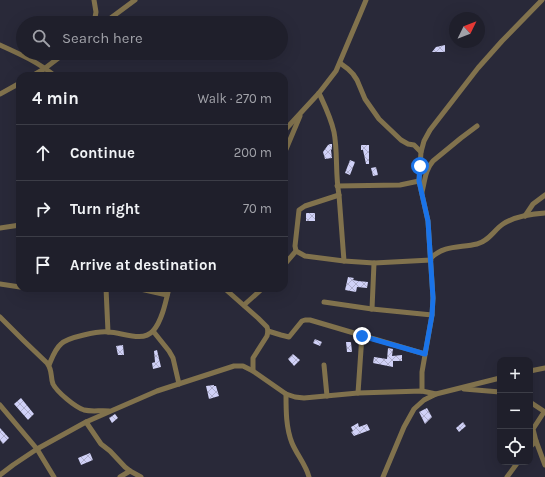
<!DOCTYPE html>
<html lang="en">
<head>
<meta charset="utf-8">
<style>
	body { margin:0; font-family:Karla,sans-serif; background:#2c2c37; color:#f1f3f6 }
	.controls { position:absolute; right:12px; bottom:12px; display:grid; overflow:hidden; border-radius:8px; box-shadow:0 4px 16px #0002 }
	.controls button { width:36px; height:36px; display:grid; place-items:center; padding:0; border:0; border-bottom:1px solid #3c3d47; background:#1f1f2b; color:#f1f3f6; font:20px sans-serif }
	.compass { position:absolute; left:449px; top:12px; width:36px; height:36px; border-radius:50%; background:#1f1f2b; box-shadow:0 4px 16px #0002; rotate:47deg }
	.stop { position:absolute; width:12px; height:12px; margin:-9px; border:3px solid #1a73e8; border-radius:50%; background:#fff }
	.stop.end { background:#1a73e8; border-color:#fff; box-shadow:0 1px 4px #0008 }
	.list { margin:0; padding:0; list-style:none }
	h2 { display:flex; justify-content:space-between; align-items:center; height:52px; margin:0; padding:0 16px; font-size:17px }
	h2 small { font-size:13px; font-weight:400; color:#a1a2a9 }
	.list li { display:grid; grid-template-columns:26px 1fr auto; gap:12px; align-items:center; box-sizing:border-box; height:56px; padding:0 16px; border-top:1px solid #3c3d47 }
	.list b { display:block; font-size:15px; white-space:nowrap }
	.list em { font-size:13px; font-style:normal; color:#a1a2a9 }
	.icon { flex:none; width:22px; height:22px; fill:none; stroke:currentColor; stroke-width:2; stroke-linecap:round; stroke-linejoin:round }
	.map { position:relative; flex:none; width:545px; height:477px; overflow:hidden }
	.search { position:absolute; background:#1f1f2b; box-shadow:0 4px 16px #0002; left:16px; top:16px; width:272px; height:44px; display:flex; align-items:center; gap:10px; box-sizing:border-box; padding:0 14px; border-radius:22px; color:#a1a2a9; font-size:15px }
	.panel { position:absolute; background:#1f1f2b; box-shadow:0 4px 16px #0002; left:16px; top:72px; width:272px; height:220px; border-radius:12px }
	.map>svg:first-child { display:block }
</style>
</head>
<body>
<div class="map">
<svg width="545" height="477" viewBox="0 0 545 477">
	<defs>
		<pattern id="building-cross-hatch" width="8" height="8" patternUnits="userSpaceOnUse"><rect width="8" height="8" fill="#d0d1f7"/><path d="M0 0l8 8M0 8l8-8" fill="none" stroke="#aeaecc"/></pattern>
	</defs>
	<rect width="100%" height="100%" fill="#292939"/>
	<g fill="url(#building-cross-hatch)">
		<polygon points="445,45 445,52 432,52 436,47"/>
		<polygon points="330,144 332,144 332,149 331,150 332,158 325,159 323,152 328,145"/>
		<polygon points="361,145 369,145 369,164 366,164 363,150 361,150"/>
		<polygon points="350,160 355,162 350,175 345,173"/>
		<polygon points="376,167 378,175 373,176 371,168"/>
		<rect x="306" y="213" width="9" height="8"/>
		<polygon points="348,277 354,278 353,280 358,281 368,282 367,288 357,287 356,292 345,290"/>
		<polygon points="315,339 322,342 320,346 313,343"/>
		<polygon points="346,342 351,342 352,352 347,352"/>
		<polygon points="123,345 124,355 118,355 116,346"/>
		<polygon points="388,348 393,349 392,356 402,355 402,361 393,361 393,367 373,363 374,357 387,359"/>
		<polygon points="157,350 161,367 153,369 152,363 155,362 154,351"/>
		<polygon points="293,354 300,360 294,366 288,359"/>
		<polygon points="214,385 214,386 216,386 219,396 209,399 206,386"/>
		<polygon points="21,398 34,414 28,420 14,404"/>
		<polygon points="427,408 432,417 425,424 419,412"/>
		<polygon points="115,414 118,418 112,423 109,418"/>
		<polygon points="463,422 466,426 459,432 456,428"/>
		<polygon points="358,423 359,427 367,424 370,430 354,436 351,432 353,431 351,427"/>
		<polygon points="0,428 9,438 3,444 0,440"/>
		<polygon points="90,453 93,460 81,465 78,458"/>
	</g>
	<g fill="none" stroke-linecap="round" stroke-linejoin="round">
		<g stroke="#81724d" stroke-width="5">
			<polyline points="94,0 96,12 94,23"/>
			<polyline points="104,23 135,0"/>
			<path d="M 0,45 C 20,54 38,62 55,76"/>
			<polyline points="340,63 348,69 353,74 357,80 365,99 379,119 401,140 408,144 414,145 421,152"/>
			<polyline points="32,76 44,69 65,53"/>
			<path d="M 319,93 C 325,106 331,118 334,132 C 338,152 335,174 339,195 L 344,261"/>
			<polyline points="0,94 20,83"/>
			<polyline points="284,131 319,93 336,71 361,12 366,0"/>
			<polyline points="284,154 300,116"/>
			<polyline points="337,186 400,185 419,181"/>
			<path d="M 422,192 C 425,181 425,170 433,161 L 461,138 L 477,126"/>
			<polyline points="339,195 305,206 299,210 295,246 296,251 305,256 344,261 374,263 431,260"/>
			<polyline points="525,216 533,204 545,195"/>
			<polyline points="0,228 20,225"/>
			<path d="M 431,258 C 444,245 460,248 477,244 C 489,241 494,230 503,224 C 515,216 531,214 545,213"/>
			<polyline points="284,265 296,251"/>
			<polyline points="0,284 20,287"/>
			<polyline points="106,288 108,332"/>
			<polyline points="136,288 167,295"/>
			<polyline points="224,288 258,318 267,327 268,331 267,336 253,358 253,371"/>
			<polyline points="324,302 372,309 432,315"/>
			<polyline points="244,305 263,288"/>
			<polyline points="372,309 374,263"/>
			<path d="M 0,317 L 23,340 L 47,363 C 53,371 50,376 53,384 C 57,392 75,407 84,410 C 92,412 101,410 109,411"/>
			<polyline points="153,331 169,351 173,358 179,384"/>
			<polyline points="268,331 281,335 289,337 302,321 305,320 310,320 425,354"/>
			<path d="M 49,365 C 52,358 55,349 61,344 C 68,337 99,331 108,332 C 122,332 142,343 153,331 C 162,321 166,301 169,288"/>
			<polyline points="324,365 327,396"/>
			<polyline points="530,371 545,368"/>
			<polyline points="464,389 500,392"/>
			<polyline points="422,391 422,372 432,315 433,298 428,221 419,181 421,152 424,141 430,130 478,68 502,41 542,0"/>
			<polyline points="358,393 362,335"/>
			<path d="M 286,394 C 286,411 286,428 292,443 C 297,455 306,465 309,477"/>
			<polyline points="530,402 545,412"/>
			<polyline points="0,405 37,449 54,477"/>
			<polyline points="544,412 533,429 536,441 545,465"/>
			<polyline points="86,422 101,444 110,451 125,467 130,471 141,477"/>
			<polyline points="530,447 536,441"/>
			<polyline points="0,475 13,465 37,449 86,422 111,411 157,391 234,366 243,366 253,371 286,394 295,397 304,398 358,393 422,391 436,394"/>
			<polyline points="120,477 130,471"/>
			<polyline points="383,477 404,427 414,409 424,400 436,394 500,378"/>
			<polyline points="507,477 518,462"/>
		</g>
	</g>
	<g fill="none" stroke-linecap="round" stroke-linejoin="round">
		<polyline stroke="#1a73e8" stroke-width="5" points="362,336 425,354 432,315 433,298 428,221 419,181 420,166"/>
	</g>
</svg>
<div class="controls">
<button>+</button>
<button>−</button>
<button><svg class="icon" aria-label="locate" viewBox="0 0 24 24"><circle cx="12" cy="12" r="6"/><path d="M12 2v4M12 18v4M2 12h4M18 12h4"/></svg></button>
</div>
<svg class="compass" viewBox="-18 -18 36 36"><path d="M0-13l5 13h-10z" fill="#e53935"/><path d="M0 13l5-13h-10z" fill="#a1a2a9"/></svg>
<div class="stop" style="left:420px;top:166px"></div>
<div class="stop end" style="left:362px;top:336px"></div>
<div class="search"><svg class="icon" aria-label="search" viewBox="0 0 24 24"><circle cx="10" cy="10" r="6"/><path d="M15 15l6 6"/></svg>Search here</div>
<section class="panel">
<h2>4 min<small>Walk · 270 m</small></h2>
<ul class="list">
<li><svg class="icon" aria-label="ahead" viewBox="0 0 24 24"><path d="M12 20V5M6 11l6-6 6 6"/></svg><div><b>Continue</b></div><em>200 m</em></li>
<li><svg class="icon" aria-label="right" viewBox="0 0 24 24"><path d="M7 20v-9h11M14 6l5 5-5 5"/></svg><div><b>Turn right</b></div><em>70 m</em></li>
<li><svg class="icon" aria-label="arrive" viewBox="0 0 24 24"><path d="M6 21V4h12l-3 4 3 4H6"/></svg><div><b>Arrive at destination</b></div></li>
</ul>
</section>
</div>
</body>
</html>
